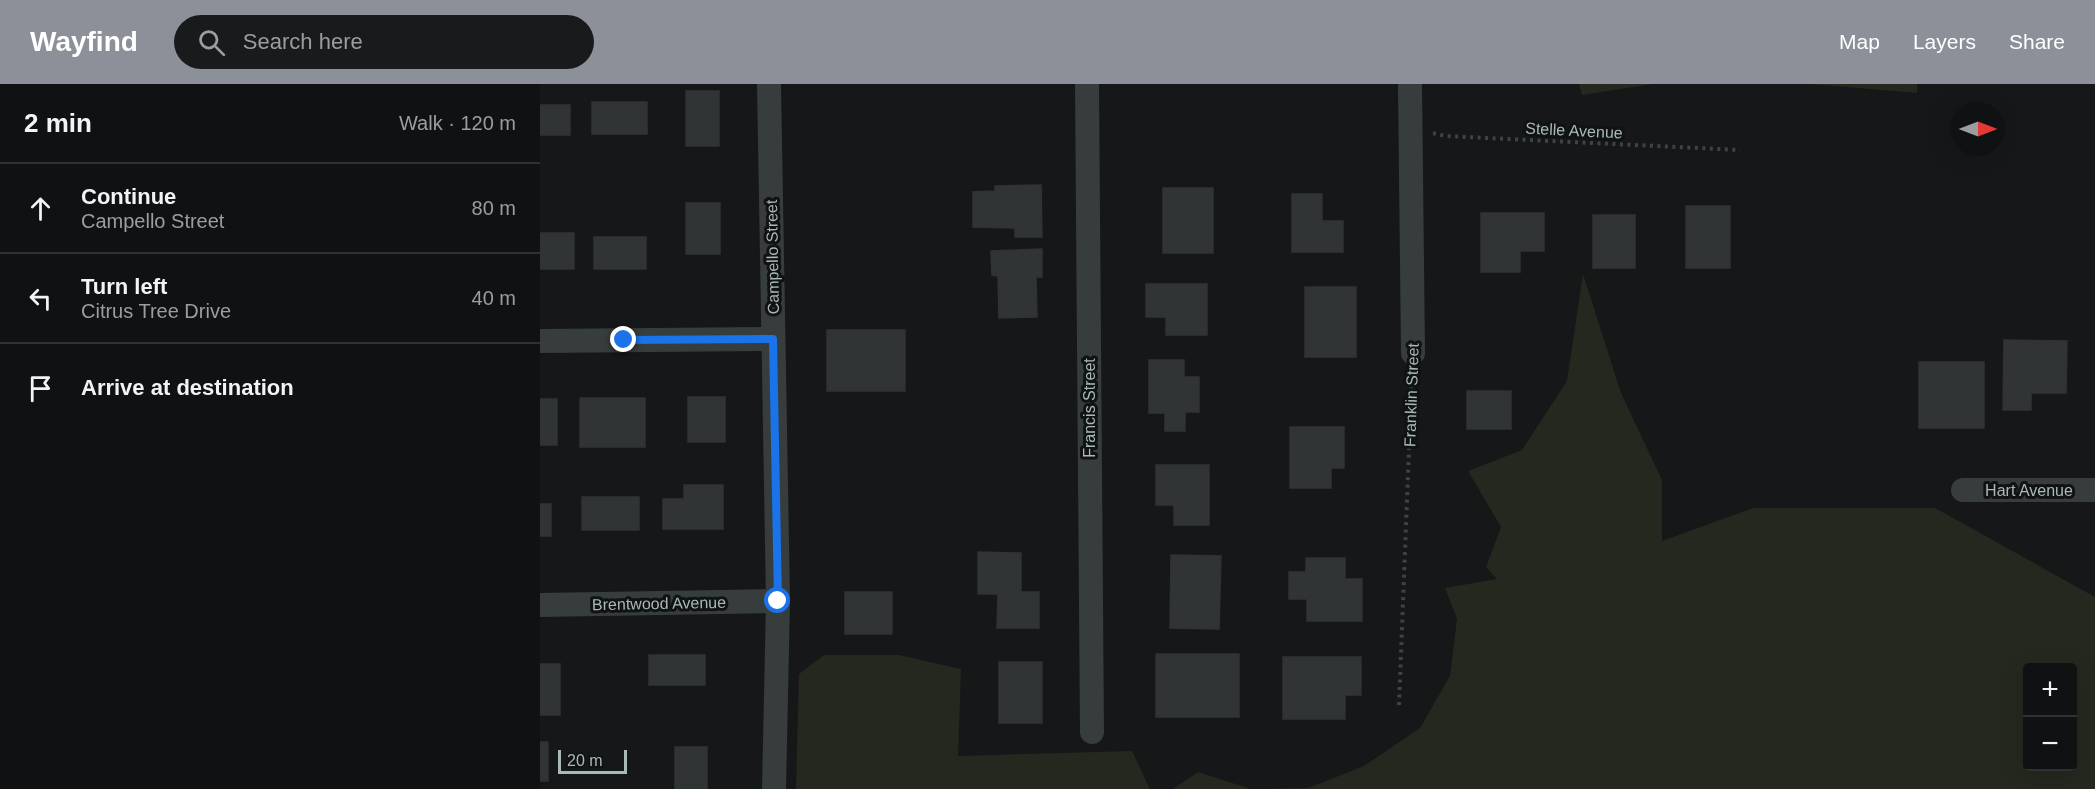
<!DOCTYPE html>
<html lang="en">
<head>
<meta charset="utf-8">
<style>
	body { margin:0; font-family:Arial,sans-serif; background:#191a1b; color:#f1f3f6 }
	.controls { position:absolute; right:18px; bottom:18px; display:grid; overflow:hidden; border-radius:6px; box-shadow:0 6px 24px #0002 }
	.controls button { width:54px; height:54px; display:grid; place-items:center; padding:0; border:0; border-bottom:2px solid #303132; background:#101112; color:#f1f3f6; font:30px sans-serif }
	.compass { position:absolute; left:1411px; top:18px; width:54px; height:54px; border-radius:50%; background:#101112; box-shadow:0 6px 24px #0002; rotate:90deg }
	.scale { position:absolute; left:18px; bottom:15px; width:69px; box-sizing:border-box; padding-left:6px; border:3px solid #a7b9b8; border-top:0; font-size:16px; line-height:21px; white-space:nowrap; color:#a7b9b8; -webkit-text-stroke:4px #111213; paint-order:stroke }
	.stop { position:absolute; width:18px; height:18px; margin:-14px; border:4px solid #1a73e8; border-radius:50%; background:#fff }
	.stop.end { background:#1a73e8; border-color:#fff; box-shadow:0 2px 6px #0008 }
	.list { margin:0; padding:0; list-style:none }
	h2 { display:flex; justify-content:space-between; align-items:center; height:78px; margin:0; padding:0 24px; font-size:26px }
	h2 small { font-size:20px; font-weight:400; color:#9c9d9f }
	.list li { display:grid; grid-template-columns:39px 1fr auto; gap:18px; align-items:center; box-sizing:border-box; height:90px; padding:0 24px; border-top:2px solid #303132 }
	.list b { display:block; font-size:22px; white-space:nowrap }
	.list p { margin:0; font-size:20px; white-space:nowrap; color:#9c9d9f }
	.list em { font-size:20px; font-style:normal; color:#9c9d9f }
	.icon { flex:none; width:33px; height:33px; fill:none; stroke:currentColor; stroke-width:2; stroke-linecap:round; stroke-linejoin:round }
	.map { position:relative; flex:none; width:1555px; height:705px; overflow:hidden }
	header { display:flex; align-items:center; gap:36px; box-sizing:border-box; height:84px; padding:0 30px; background:#8c9099; color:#fff }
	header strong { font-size:28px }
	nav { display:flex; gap:33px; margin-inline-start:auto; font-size:21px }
	.search { width:420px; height:54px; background:#191a1b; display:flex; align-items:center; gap:15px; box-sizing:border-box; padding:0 21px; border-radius:33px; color:#9c9d9f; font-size:22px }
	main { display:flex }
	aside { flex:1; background:#101112 }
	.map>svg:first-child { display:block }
</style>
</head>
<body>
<header>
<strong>Wayfind</strong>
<div class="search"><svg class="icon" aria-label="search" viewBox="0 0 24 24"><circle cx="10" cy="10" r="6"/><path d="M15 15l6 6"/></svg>Search here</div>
<nav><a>Map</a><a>Layers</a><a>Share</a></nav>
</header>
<main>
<aside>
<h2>2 min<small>Walk · 120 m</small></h2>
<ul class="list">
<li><svg class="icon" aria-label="ahead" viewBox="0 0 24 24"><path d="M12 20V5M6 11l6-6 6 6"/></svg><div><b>Continue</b><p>Campello Street</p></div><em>80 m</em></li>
<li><svg class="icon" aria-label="left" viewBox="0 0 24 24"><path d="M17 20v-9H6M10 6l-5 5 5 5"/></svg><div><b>Turn left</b><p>Citrus Tree Drive</p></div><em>40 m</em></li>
<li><svg class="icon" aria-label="arrive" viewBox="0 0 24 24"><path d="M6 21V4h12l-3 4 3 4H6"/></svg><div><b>Arrive at destination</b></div></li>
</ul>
</aside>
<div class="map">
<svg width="1555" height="705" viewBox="0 0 1555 705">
	<rect width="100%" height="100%" fill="#161718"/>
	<g fill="#25281f" fill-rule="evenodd">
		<polygon points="1039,0 1113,0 1042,11"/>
		<polygon points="1271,0 1377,0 1377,9"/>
		<path d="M 1043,190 L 1081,309 L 1122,396 L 1122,457 L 1213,424 L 1395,424 L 1555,513 L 1555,705 L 633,705 L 658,688 L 711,705 L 768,704 L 824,682 L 880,644 L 910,592 L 917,535 L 905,504 L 957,495 L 946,483 L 961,443 L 928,387 L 982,366 L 1027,297 ZM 1488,584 L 1532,584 L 1532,682 L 1488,682 Z"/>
		<polygon points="284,571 359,571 421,585 418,672 592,667 610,705 256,705 259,590"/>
	</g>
	<g fill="#313434" stroke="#303334" stroke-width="1.5">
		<rect x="146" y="7" width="33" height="55"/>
		<rect x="52" y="18" width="55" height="32"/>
		<rect x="0" y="21" width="30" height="30"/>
		<polygon points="501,101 502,153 475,153 475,144 433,143 433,108 455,107 455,102"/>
		<rect x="623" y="104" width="50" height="65"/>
		<polygon points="752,110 782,110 782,137 803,137 803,168 752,168"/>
		<rect x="146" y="119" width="34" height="51"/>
		<rect x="1146" y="122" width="44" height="62"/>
		<polygon points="941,129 1004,129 1004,167 980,167 980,188 941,188"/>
		<rect x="1053" y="131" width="42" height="53"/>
		<rect x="0" y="149" width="34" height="36"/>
		<rect x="54" y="153" width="52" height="32"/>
		<polygon points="502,165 502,193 496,193 497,233 459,234 458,192 452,191 451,167"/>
		<polygon points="606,200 667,200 667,251 626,251 626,233 606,233"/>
		<rect x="765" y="203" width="51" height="70"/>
		<rect x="287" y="246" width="78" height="61"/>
		<polygon points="1464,256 1527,257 1526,309 1491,309 1491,326 1463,326"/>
		<polygon points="609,276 644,276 644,293 659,293 659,328 645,328 645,347 625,347 625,329 609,329"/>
		<rect x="1379" y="278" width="65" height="66"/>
		<rect x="927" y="307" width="44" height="38"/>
		<rect x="148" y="313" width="37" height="45"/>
		<rect x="40" y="314" width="65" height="49"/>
		<rect x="0" y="315" width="17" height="46"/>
		<polygon points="750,343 804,343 804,384 791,384 791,404 750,404"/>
		<polygon points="616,381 669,381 669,441 634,441 634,421 616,421"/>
		<polygon points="144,401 183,401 183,445 123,445 123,415 144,415"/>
		<rect x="42" y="413" width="57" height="33"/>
		<rect x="0" y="420" width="11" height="32"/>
		<polygon points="438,468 481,469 481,508 499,508 499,544 457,544 458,510 438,510"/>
		<polygon points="631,471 681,472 679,545 630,544"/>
		<polygon points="766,474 805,474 805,495 822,495 822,537 767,537 767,515 749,515 749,488 766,488"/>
		<rect x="305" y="508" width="47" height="42"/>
		<rect x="616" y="570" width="83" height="63"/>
		<rect x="109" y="571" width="56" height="30"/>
		<polygon points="743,573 821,573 821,611 805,611 805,635 743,635"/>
		<rect x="459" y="578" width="43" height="61"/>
		<rect x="0" y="580" width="20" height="51"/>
		<rect x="0" y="658" width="8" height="39"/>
		<rect x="135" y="663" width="32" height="42"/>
	</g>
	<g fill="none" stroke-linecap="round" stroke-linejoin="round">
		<g stroke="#3c4444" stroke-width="4" stroke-dasharray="3 4.5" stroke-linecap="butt">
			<polyline points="893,49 905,52 1200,66"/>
			<polyline points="859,621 872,289"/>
		</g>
		<g stroke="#373d3d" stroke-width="24">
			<polyline points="229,0 238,517 234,705"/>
			<polyline points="547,0 552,648"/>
			<polyline points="870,0 873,269"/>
			<polyline points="0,257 233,255"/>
			<polyline points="1423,406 1555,406"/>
			<polyline points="0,521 238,517"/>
		</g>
	</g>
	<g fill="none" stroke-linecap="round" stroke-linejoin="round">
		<polyline stroke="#1a73e8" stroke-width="8" points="84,256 233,255 238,517"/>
	</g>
	<g text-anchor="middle" stroke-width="6" stroke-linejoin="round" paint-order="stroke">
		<g font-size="16" fill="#a7b9b8" stroke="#111213">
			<text transform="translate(1034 46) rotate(3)" y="6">Stelle Avenue</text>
			<text transform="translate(232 173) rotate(-91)" y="6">Campello Street</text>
			<text transform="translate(871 311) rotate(-88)" y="6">Franklin Street</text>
			<text transform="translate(549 324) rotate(-90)" y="6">Francis Street</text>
			<text x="1489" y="412">Hart Avenue</text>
			<text transform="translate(119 519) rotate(-1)" y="6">Brentwood Avenue</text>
		</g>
	</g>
</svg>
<div class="controls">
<button>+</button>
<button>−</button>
</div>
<svg class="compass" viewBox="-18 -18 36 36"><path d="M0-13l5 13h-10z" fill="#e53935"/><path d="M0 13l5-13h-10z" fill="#9c9d9f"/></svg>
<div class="scale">20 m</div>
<div class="stop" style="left:238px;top:517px"></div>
<div class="stop end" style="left:84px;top:256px"></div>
</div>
</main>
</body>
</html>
